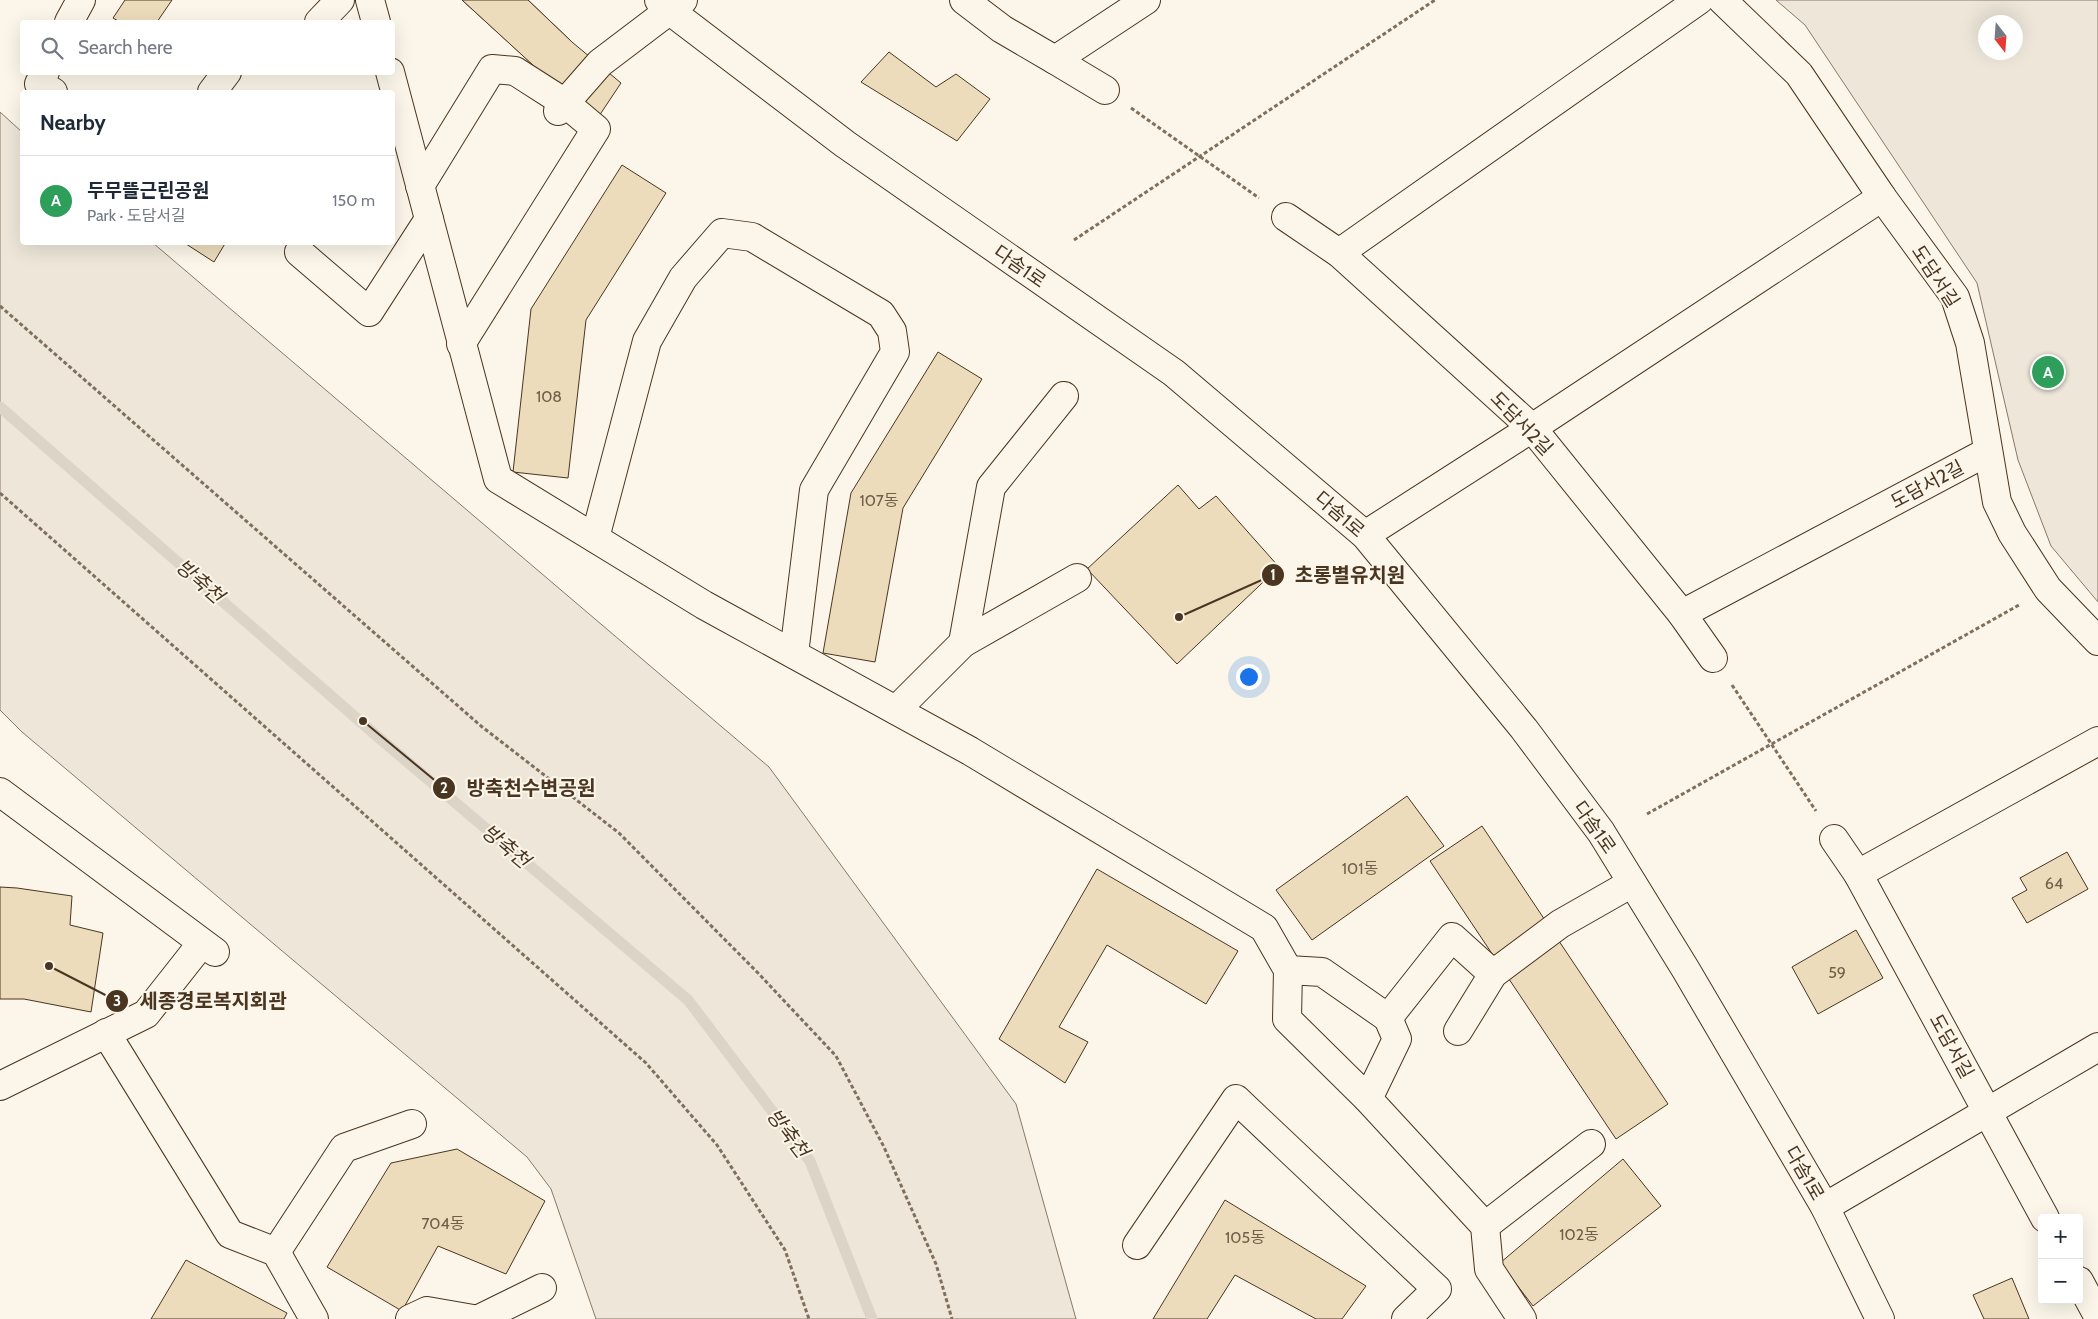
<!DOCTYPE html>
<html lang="en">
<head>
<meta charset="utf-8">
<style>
	body { margin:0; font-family:Cabin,"Noto Sans KR",sans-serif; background:#f2f2f3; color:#1f2937 }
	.controls { position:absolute; right:15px; bottom:15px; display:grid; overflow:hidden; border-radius:5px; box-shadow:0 5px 20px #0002 }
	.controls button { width:45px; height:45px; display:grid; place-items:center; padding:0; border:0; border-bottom:1px solid #e0e1e3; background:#fff; color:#1f2937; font:25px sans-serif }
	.compass { position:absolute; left:1978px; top:15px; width:45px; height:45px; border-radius:50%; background:#fff; box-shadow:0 5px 20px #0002; rotate:163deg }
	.you { position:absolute; left:1248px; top:676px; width:18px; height:18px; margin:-12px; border:4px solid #fff; border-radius:50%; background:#1a73e8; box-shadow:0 0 0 8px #1a73e833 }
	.badge { display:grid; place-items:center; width:32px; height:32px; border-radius:50%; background:#111827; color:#fff; font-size:16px; font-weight:700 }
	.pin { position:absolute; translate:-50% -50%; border:2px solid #fff; box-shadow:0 1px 5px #0006 }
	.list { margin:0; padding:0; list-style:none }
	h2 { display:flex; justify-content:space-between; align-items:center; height:65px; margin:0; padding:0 20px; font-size:21px }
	h2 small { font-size:16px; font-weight:400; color:#747a83 }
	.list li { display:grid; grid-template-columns:32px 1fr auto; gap:15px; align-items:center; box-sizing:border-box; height:90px; padding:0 20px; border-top:1px solid #e0e1e3 }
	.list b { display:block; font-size:19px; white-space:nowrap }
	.list p { margin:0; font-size:16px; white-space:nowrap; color:#747a83 }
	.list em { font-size:16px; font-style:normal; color:#747a83 }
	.icon { flex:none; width:28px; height:28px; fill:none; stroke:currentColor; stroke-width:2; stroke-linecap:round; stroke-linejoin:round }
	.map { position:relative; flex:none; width:2098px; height:1319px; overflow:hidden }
	.search { position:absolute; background:#fff; box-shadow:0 5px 20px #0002; left:20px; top:20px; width:375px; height:55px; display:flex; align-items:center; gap:12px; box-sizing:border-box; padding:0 18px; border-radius:5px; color:#747a83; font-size:19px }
	.panel { position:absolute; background:#fff; box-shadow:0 5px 20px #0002; left:20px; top:90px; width:375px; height:155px; border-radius:5px }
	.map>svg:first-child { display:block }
</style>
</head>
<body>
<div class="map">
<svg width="2098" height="1319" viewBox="0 0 2098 1319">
	<rect width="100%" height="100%" fill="#fbf6e9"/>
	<g fill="#ede6d9" stroke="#887966" fill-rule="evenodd">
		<path d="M 1776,0 L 2098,0 L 2098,602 L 2051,546 L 2018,460 L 1977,283 L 1805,25 ZM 1986,22 L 2016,22 L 2016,52 L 1986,52 Z"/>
		<polygon points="0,112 22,132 22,242 153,243 769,767 1016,1104 1076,1319 596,1319 551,1189 527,1157 22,732 0,710"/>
	</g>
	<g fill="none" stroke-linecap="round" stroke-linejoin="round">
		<polyline stroke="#dcd4c6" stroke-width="11" points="0,407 378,737 688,1000 810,1161 872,1319"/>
	</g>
	<g fill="#ecdcbc" stroke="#4a3520">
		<polygon points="125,0 172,0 157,22 120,22 113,18"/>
		<polygon points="462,0 528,0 572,42 542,73"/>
		<polygon points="462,0 528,0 572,42 621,83 595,122"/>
		<polygon points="889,52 936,87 956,74 990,99 957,141 861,82"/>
		<polygon points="622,165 666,193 586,320 568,478 513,472 531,309"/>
		<polygon points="183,242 226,242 214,262"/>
		<polygon points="938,352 982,379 903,508 875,662 823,653 851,493"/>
		<polygon points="1178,485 1199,509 1216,496 1279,567 1177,664 1087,569"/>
		<polygon points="1407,796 1444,846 1312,940 1276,890"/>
		<polygon points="1482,826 1668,1104 1616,1139 1430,861"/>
		<polygon points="2067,852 2088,889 2027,923 2012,898 2027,890 2020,878"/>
		<polygon points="1097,869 1238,951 1206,1004 1107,945 1059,1027 1088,1042 1065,1083 999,1039"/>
		<polygon points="0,887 17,888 72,896 70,925 103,933 91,1012 24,999 0,999"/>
		<polygon points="1856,930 1883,978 1818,1014 1792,967"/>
		<polygon points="457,1149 545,1201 506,1274 438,1246 402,1311 327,1267 391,1163"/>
		<polygon points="1623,1159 1661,1206 1533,1306 1500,1263"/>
		<polygon points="1225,1200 1366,1286 1342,1319 1316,1319 1235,1275 1207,1319 1153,1319"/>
		<polygon points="186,1260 287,1313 284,1319 151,1319"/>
		<polygon points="2012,1278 2029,1319 1984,1319 1973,1295"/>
	</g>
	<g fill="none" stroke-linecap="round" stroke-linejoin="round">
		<defs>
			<g id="minor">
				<polyline points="370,0 376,22"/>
				<polyline points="659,0 669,10 845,144 1174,373 1365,535 1524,729 1601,832 1686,970 1825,1207 1880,1319"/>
				<polyline points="964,0 1002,29 1055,60 1146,0"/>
				<polyline points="1722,0 1799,74 1882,197 1955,297 1970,343 1997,502 2012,533 2048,589 2098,641"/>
				<polyline points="69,22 81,0"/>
				<polyline points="319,22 340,0"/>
				<polyline points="1055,60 1105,90"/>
				<polyline points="45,72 39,84 53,92"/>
				<polyline points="390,72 498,479 704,605 970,751 1264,928 1288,970 1287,1019 1368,1099 1485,1226 1489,1269 1522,1319"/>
				<polyline points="212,92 227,72"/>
				<polyline points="558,111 600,63 683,0"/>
				<polyline points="420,186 492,69 515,71 565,103 596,129 461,344"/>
				<polyline points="1286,217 1339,253 1532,428 1682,614 1713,658"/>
				<polyline points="299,252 369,312 429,219"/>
				<polyline points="1339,253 1699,0"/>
				<polyline points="1365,535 1532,428 1882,197"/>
				<polyline points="595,538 647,341 683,278 722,233 752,237 881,314 892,331 895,352 814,490 794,654"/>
				<polyline points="1682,614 1987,452"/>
				<polyline points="963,643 991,487 1064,396"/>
				<polyline points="896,710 963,643 1077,578"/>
				<polyline points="0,792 215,952"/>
				<polyline points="1834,839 1858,874 2045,1218"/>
				<polyline points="1858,874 2098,741"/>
				<polyline points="1288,970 1322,972 1388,1018 1452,937 1493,974"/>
				<polyline points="1458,1031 1493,974 1560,924 1632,883"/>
				<polyline points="106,1033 230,1234 276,1252 314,1319"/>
				<polyline points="0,1086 146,1014 202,943"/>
				<polyline points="1368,1099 1397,1039 1388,1018"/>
				<polyline points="1825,1207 2098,1047"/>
				<polyline points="1485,1226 1591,1144"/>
				<polyline points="1137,1245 1236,1099 1437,1289 1406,1319"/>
				<polyline points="276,1252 344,1148 412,1124"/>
				<polyline points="2079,1281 2098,1316"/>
				<polyline points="410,1319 427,1311 473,1319"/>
				<polyline points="479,1319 542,1288"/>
			</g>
		</defs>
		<use href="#minor" stroke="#4a3520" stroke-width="30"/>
		<g stroke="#7f6f5c" stroke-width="3" stroke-dasharray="4 2.5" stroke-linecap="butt">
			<polyline points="1131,108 1259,198"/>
			<polyline points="1074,240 1435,0"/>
			<polyline points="0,306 481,726 619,833 758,973 836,1056 884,1147 936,1264 952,1319"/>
			<polyline points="0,493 646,1063 717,1145 785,1250 809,1319"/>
			<polyline points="1732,685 1816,811"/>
			<polyline points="1647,814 2019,605"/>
		</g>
		<use href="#minor" stroke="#fbf6e9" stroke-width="28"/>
	</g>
	<g text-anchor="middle" stroke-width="4" stroke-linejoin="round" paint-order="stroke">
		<g font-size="16" fill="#725f47">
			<text x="549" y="402">108</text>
			<text x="879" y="506">107동</text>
			<text x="1360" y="874">101동</text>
			<text x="2054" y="889">64</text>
			<text x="1837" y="978">59</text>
			<text x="443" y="1229">704동</text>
			<text x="1579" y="1240">102동</text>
			<text x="1245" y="1243">105동</text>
		</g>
		<g font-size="19" fill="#4a3520" stroke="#fbf6e9">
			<text transform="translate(1020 266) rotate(35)" y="7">다솜1로</text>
			<text transform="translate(1936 276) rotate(57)" y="7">도담서길</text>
			<text transform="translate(1522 423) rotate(46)" y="7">도담서2길</text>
			<text transform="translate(1927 484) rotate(-28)" y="7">도담서2길</text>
			<text transform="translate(1340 514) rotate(41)" y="7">다솜1로</text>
			<text transform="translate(1595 827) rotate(55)" y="7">다솜1로</text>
			<text transform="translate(1952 1046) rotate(61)" y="7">도담서길</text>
			<text transform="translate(1805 1173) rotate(60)" y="7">다솜1로</text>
		</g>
		<g font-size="20" font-style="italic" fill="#4a3520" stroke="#fbf6e9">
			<text transform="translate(200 581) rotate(41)" y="7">방축천</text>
			<text transform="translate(506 846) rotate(40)" y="7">방축천</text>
			<text transform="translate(788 1133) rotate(53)" y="7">방축천</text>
		</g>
	</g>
	<path fill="none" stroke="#4a3520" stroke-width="2" d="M1179 617L1273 575M363 721L444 788M49 966L117 1001"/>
	<g fill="#4a3520" stroke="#fbf6e9" stroke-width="2">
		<circle cx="1179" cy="617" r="5"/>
		<circle cx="363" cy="721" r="5"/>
		<circle cx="49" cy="966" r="5"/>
		<circle cx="1273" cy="575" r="12"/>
		<circle cx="444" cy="788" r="12"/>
		<circle cx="117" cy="1001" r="12"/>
	</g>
	<g font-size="15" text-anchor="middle" font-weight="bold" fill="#fff">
		<text x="1273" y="580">1</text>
		<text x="444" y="793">2</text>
		<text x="117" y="1006">3</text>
	</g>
	<g font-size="20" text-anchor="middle" font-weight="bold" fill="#4a3520" stroke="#fbf6e9" stroke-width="4" stroke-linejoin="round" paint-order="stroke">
		<text x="1350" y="582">초롱별유치원</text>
		<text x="531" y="795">방축천수변공원</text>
		<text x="213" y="1008">세종경로복지회관</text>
	</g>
</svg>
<div class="controls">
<button>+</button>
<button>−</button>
</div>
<svg class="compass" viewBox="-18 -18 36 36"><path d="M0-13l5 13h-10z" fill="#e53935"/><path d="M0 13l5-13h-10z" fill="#747a83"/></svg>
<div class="you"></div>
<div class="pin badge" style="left:2048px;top:372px;background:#2e9e5b">A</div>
<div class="search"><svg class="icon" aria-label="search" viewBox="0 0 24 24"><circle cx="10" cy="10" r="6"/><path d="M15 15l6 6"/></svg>Search here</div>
<section class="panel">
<h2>Nearby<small></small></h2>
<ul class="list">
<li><span class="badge" style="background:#2e9e5b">A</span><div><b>두무뜰근린공원</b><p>Park · 도담서길</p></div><em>150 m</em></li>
</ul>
</section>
</div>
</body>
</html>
